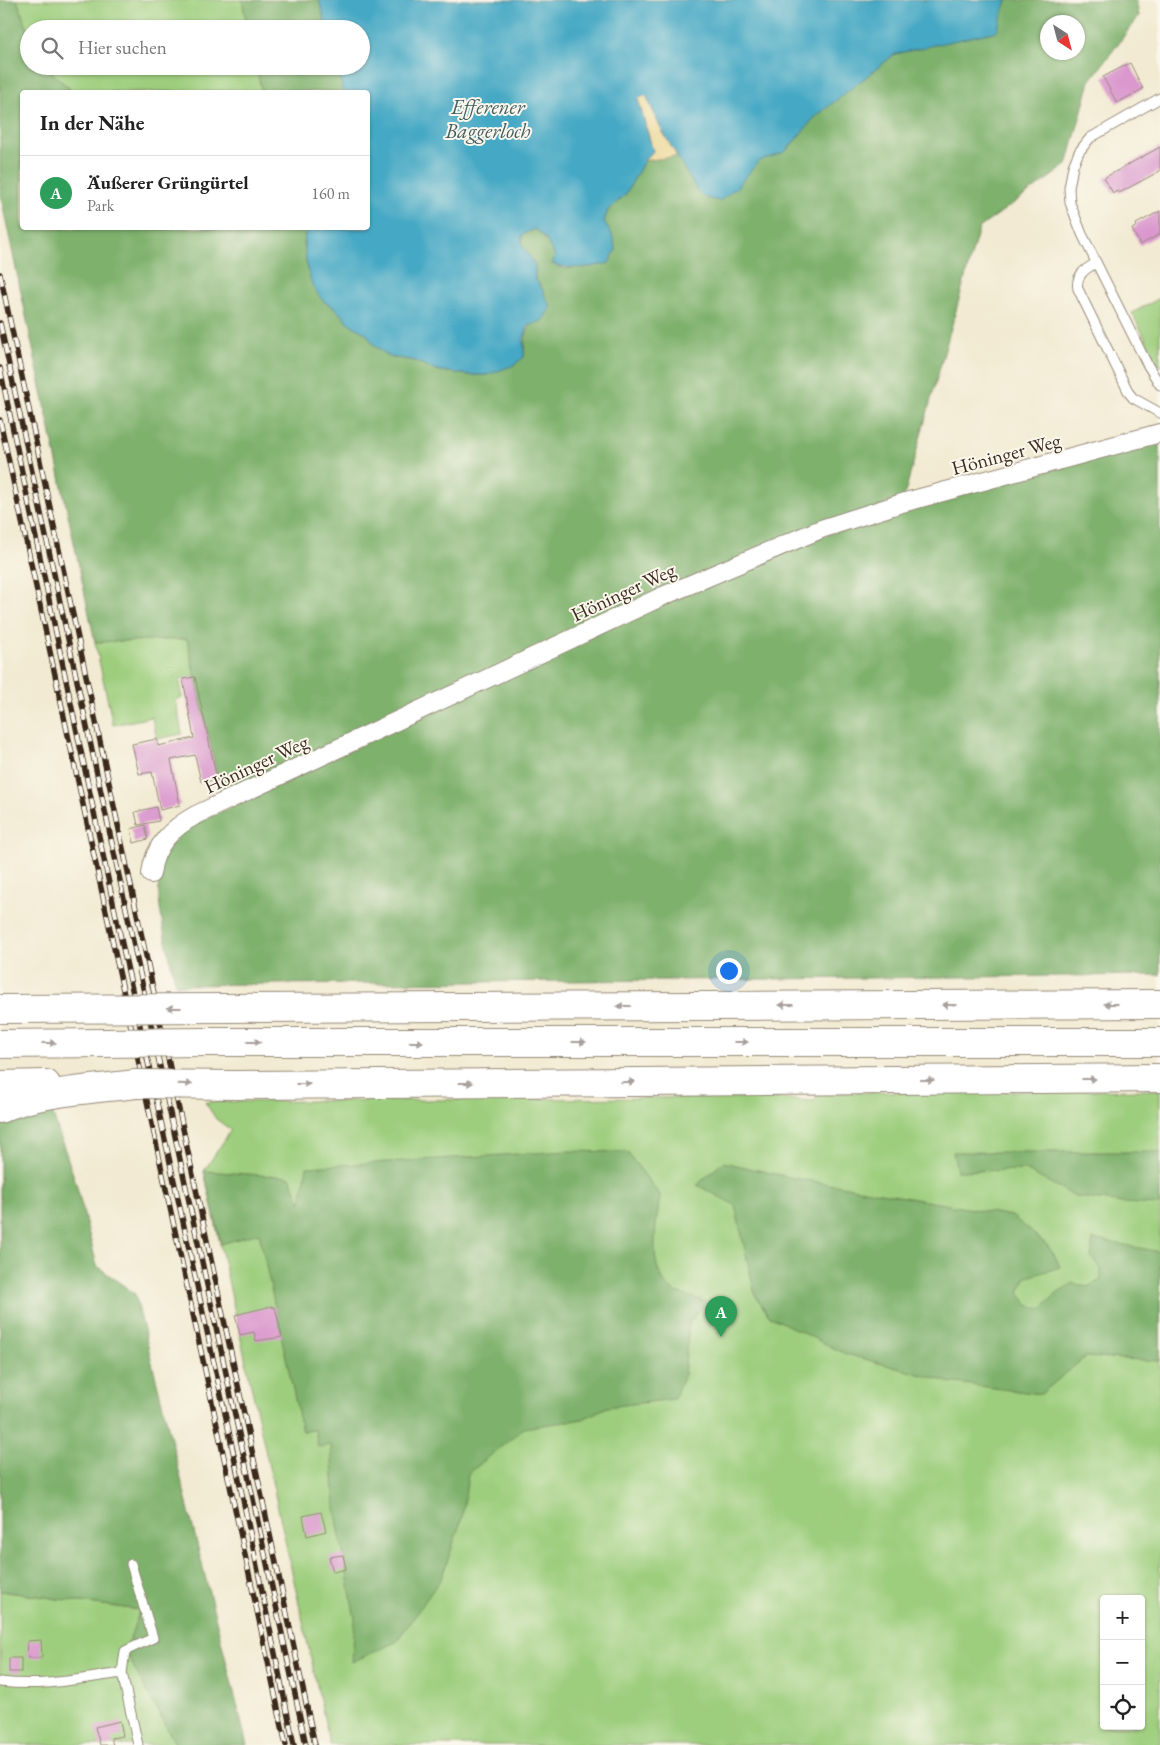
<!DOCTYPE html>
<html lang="de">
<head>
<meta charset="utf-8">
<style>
	body { margin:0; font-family:"EB Garamond",serif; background:#f6f6f6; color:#222 }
	.controls { position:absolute; right:15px; bottom:15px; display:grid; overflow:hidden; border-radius:5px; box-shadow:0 1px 4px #0004 }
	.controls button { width:45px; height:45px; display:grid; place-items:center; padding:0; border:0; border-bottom:1px solid #e0e0e0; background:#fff; color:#222; font:25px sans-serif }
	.compass { position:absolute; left:1040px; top:15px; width:45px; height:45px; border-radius:50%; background:#fff; box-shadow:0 1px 4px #0004; rotate:144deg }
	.you { position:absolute; left:728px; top:970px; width:18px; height:18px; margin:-12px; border:4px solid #fff; border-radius:50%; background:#1a73e8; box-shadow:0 0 0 8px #1a73e833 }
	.badge { display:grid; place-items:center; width:32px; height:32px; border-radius:50%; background:#d93025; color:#fff; font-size:16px; font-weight:700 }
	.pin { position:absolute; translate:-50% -41px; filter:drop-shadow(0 1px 2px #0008) }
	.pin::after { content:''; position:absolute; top:26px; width:18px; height:15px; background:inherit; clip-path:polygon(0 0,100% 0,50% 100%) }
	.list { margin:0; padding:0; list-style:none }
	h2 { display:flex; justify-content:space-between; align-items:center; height:65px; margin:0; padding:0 20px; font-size:21px }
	h2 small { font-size:16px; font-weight:400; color:#767676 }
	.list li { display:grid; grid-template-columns:32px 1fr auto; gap:15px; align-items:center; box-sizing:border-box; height:75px; padding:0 20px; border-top:1px solid #e0e0e0 }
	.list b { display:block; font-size:19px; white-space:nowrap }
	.list p { margin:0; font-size:16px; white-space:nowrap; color:#767676 }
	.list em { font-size:16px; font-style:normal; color:#767676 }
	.icon { flex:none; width:28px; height:28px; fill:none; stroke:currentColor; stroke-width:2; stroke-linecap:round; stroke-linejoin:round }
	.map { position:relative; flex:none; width:1160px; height:1745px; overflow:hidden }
	.search { position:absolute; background:#fff; box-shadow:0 1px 4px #0004; left:20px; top:20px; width:350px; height:55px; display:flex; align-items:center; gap:12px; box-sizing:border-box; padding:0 18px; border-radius:28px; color:#767676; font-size:19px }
	.panel { position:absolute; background:#fff; box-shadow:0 1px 4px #0004; left:20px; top:90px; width:350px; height:140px; border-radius:5px }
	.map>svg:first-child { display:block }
</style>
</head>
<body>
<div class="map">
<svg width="1160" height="1745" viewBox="0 0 1160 1745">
	<rect width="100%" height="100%" fill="#fbf7ec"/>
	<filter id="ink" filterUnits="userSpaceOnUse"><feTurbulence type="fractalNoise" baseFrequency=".02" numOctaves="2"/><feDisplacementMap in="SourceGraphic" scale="10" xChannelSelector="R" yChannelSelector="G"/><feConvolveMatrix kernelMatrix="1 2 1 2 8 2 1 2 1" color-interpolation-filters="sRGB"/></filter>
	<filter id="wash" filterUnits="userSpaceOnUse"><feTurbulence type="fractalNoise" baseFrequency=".0096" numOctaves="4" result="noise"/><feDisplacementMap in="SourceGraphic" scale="20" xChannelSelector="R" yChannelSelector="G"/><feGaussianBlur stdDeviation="1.12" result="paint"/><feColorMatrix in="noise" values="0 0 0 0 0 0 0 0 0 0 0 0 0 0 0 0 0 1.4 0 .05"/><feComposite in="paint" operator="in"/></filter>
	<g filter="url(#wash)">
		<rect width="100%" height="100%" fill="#f2ead2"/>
		<g fill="#9dce7d" stroke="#6c7c4e" fill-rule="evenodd">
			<polygon points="17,0 242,0 248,29 29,29 29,33"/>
			<polygon points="45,66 256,66 262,92 73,92"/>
			<polygon points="1160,298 1160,367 1132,313"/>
			<polygon points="187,639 195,677 180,680 182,698 176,700 182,734 157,739 152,717 113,725 95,642"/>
			<path d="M 1160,1090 L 1160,1745 L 330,1745 L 204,1171 L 231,1130 L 216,1119 L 205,1102 L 753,1097 L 815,1101 L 816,1093 ZM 1104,1599 L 1141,1599 L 1141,1726 L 1104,1726 Z"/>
			<polygon points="0,1591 140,1610 127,1652 176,1745 0,1745"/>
		</g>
		<g fill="#7eb16c" stroke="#5c6e45" fill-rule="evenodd">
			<path d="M 0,0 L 17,0 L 29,33 L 29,66 L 45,66 L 73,92 L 22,92 L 22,228 L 306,228 L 304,242 L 307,269 L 323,301 L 335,308 L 350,324 L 367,334 L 374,345 L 390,357 L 412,360 L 436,370 L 469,375 L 487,375 L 524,357 C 525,325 528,327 551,307 C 545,297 543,288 535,279 L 535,265 L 522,245 L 522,235 L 535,229 L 545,238 L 555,256 L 552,264 L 566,269 L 578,267 L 612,235 L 604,222 L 608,210 L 625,195 L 644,161 L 677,156 L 699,194 L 738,186 L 759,160 L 785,152 L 815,117 L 895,54 L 996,31 L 1007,0 L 1136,0 L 1139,16 L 1090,81 L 1067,165 L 979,228 L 904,496 L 222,799 L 187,639 L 95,642 L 0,193 ZM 1048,22 L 1078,22 L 1078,52 L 1048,52 Z"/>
			<polygon points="242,0 319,0 327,29 248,29"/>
			<polygon points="256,66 337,66 343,92 262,92"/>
			<path d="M 1160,440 L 1160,975 L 176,985 C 169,953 152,894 161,863 C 164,850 177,839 185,829 L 571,645 L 823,536 L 908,509 Z"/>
			<polygon points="51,1109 76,1183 97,1266 135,1294 247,1745 176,1745 125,1651 140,1610 0,1591 0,1123 35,1112"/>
			<path d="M 567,1151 L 627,1152 L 660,1195 C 657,1223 644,1275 676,1292 C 685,1296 696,1298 706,1302 L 689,1323 L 684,1375 L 674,1399 L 607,1407 L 583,1419 L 524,1428 L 468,1474 L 462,1518 L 442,1577 L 396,1642 L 352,1662 L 355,1619 L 335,1508 L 331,1445 L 318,1447 L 315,1430 L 302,1431 L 259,1233 L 221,1244 L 204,1171 L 290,1177 L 301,1203 L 307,1167 Z"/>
			<polygon points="953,1152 1160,1152 1160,1205 1122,1203 1077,1197 1025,1170 957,1171"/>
			<polygon points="723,1162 789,1177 1012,1216 1047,1245 1055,1256 1060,1267 1025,1278 1019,1293 1028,1305 1041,1309 1054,1296 1073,1283 1087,1287 1101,1280 1101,1269 1091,1257 1093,1239 1160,1252 1160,1361 1085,1357 1041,1394 948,1382 846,1354 769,1316 755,1295 735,1205 697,1185"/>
		</g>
		<polygon fill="#eeda9e" stroke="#94825e" points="646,94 660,127 677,156 644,161 653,151 638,99"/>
		<path fill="#44a8c4" stroke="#406971" d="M 319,0 L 1007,0 L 997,31 L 895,54 L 815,117 L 785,152 L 759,161 L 738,186 L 720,201 L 709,199 L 699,194 L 660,127 L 646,95 L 638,99 L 653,151 L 644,161 L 625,195 L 608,210 L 604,221 L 612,235 L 616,250 L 609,263 C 591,268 570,270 552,264 L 555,256 L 545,238 L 535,229 L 522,235 L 522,245 L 535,265 L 535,279 C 543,288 545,297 551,307 L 542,321 L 528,326 L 524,338 L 524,357 L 514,365 L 487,375 L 469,375 L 436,370 L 412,360 L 390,357 L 374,345 L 367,334 L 350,324 L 335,308 L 323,301 L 313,287 L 307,269 L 304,242 L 306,228 L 368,228 L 368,92 L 343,92 L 337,66 L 361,66 L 361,29 L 327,29 Z"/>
		<g id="blocks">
			<g fill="#da98ce">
				<polygon points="1130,63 1143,89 1117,103 1103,77"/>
				<polygon points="1160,147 1160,171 1119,193 1118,191 1113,193 1104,178"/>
				<polygon points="1160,211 1160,234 1140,245 1132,229 1137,226 1136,224"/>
				<polygon points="195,677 217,779 201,782 195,755 171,760 180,805 160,810 152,772 139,774 132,744 157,739 158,746 194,738 183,679"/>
				<polygon points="156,807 159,821 138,825 135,812"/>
				<polygon points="145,825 148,839 134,843 131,829"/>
				<polygon points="272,1306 273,1308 275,1307 282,1337 256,1341 254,1332 240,1335 235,1315"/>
				<polygon points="321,1512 326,1531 307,1536 303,1516"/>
				<polygon points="343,1555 346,1569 333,1572 329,1557"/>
				<polygon points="41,1640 42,1658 28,1658 27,1641"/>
				<rect x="9" y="1658" width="12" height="14"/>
				<polygon points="120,1721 123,1736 111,1738 113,1745 100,1745 95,1727"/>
			</g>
		</g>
	</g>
	<g filter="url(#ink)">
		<use href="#blocks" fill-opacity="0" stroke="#968a78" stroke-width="1"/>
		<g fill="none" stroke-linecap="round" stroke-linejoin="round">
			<defs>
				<g id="service">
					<polyline points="1160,98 1090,138 1079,152 1073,166 1069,188 1070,203 1082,234 1147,364 1160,385"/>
					<path d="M 1096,263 C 1085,269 1075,276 1078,289 L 1129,393 L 1133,398 L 1160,413"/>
					<polyline points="122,1673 125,1651 153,1638 131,1564"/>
					<path d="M 0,1682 C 44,1687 79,1679 122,1673 L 138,1745"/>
				</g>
				<path id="minor" d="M 151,874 C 154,845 172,828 196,815 L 663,596 L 821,529 L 902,503 L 1160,433"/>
				<g id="motorway">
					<polyline points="223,1008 1160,1004"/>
					<polyline points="205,1042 1160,1042"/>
					<polyline points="0,1085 46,1084"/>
					<polyline points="237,1085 1160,1078"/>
					<path d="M 0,1109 C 35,1092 96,1089 136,1084"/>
				</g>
			</defs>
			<use href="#service" stroke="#968a78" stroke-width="11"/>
			<use href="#minor" stroke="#968a78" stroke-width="20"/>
			<use href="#motorway" stroke="#968a78" stroke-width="30"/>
			<use href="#service" stroke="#fff" stroke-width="9"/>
			<use href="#minor" stroke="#fff" stroke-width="18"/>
			<use href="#motorway" stroke="#fff" stroke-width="28"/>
			<defs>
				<g id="rail">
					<polyline points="0,274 315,1745"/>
					<polyline points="0,323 306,1745"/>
					<polyline points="0,368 114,907 228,1427 294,1745"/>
					<polyline points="0,420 286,1745"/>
				</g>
			</defs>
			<use href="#rail" stroke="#3b2a1e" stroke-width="5.5"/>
			<use href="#rail" stroke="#fbf7ec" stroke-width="4" stroke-dasharray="11" stroke-linecap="butt"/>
			<defs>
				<g id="motorway-bridge">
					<polyline points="0,1009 223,1008"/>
					<polyline points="0,1044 205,1042"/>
					<polyline points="136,1084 237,1085"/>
				</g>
			</defs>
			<use href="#motorway-bridge" stroke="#968a78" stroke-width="30" stroke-linecap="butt"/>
			<use href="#motorway-bridge" stroke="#fff" stroke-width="28"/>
		</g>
		<defs><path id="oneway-solid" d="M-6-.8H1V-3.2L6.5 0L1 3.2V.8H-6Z" transform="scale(1.25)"/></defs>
		<g fill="#a79f9a">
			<use href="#oneway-solid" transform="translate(1111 1004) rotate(180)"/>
			<use href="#oneway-solid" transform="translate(786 1005) rotate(180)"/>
			<use href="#oneway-solid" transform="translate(949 1005) rotate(180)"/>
			<use href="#oneway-solid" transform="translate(624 1006) rotate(180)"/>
			<use href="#oneway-solid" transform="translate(174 1008) rotate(180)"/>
			<use href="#oneway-solid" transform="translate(254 1042)"/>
			<use href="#oneway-solid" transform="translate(416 1042)"/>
			<use href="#oneway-solid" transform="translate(579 1042)"/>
			<use href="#oneway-solid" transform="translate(741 1042)"/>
			<use href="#oneway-solid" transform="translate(49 1043)"/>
			<use href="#oneway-solid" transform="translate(1089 1079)"/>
			<use href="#oneway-solid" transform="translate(927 1080)"/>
			<use href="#oneway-solid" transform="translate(628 1082) rotate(-1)"/>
			<use href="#oneway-solid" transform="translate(466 1083)"/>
			<use href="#oneway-solid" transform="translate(185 1084) rotate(1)"/>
			<use href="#oneway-solid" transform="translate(303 1084)"/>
		</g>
	</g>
	<g text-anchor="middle" stroke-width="4" stroke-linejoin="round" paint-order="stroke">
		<g font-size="20" fill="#3b2a1e" stroke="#fbf7ec">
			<text transform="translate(1006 454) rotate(-15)" y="7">Höninger Weg</text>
			<text transform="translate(623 592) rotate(-25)" y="7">Höninger Weg</text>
			<text transform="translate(256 764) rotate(-25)" y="7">Höninger Weg</text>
		</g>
		<g font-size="21" font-style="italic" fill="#3f5c60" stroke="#fbf7ec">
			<text x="488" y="114">Efferener<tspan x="488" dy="24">Baggerloch</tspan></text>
		</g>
	</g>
</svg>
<div class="controls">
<button>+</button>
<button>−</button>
<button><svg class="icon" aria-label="locate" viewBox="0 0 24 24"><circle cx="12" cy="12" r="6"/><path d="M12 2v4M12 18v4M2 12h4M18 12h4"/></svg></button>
</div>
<svg class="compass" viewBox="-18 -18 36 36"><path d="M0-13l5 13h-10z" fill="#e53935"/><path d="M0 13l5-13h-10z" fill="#767676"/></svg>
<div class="you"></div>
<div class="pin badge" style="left:721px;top:1337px;background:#2e9e5b">A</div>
<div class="search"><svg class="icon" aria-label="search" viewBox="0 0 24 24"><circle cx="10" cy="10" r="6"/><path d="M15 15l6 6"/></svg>Hier suchen</div>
<section class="panel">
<h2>In der Nähe<small></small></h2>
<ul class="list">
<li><span class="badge" style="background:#2e9e5b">A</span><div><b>Äußerer Grüngürtel</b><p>Park</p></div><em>160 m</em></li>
</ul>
</section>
</div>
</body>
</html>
